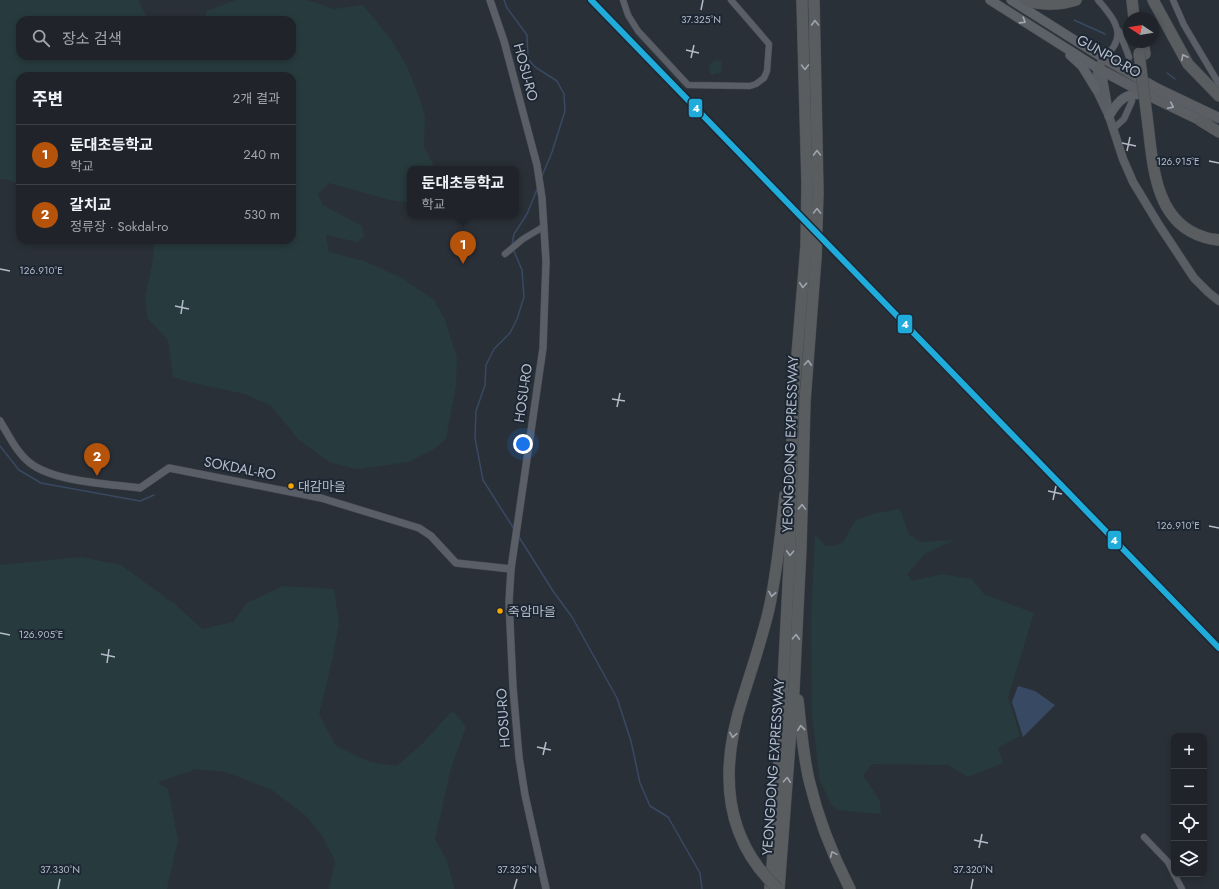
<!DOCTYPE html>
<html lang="ko">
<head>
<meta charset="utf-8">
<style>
	body { margin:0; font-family:Jost,"Noto Sans KR",sans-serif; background:#282c32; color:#f1f3f6 }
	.controls { position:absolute; right:12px; bottom:12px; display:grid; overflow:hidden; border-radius:8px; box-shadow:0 2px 6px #0003 }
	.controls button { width:36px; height:36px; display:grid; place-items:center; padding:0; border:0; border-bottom:1px solid #3d4147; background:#20242a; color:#f1f3f6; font:20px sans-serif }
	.compass { position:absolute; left:1123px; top:12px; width:36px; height:36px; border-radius:50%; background:#20242a; box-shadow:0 2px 6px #0003; rotate:282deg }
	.you { position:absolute; left:523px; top:444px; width:14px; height:14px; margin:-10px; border:3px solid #fff; border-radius:50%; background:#1a73e8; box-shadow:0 0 0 6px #1a73e833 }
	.badge { display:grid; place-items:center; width:26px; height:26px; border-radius:50%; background:#b45309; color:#fff; font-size:13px; font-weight:700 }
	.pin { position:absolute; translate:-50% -33px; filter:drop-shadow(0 1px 2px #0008) }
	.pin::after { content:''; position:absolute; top:21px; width:14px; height:12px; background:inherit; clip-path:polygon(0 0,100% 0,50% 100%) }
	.popup { position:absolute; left:407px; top:166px; width:112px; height:52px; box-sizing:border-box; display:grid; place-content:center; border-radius:8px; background:#20242a; filter:drop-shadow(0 1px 3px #0005); font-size:13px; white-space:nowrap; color:#a2a4a8 }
	.popup b { font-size:15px; color:#f1f3f6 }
	.popup::after { content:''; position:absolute; left:50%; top:100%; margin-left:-8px; border:8px solid transparent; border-top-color:#20242a }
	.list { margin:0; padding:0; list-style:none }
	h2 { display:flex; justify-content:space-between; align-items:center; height:52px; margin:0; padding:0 16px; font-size:17px }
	h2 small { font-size:13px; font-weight:400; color:#a2a4a8 }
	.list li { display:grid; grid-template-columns:26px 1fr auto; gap:12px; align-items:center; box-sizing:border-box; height:60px; padding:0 16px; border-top:1px solid #3d4147 }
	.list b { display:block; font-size:15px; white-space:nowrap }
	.list p { margin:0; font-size:13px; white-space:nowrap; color:#a2a4a8 }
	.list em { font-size:13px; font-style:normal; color:#a2a4a8 }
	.icon { flex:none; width:22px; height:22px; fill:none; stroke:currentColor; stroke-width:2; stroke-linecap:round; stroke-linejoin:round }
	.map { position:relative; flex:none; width:1219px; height:889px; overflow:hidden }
	.search { position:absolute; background:#20242a; box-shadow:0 2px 6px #0003; left:16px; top:16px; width:280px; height:44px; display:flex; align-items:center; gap:10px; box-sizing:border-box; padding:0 14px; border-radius:12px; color:#a2a4a8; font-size:15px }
	.panel { position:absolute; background:#20242a; box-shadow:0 2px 6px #0003; left:16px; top:72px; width:280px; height:172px; border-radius:12px }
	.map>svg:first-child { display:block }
</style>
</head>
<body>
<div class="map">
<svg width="1219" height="889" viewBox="0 0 1219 889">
	<rect width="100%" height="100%" fill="#2a3038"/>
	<g fill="#273a3e">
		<polygon points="0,0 138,0 148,20 20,20 20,56 292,56 292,20 204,20 207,11 236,0 307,0 334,9 363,5 390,38 407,66 420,100 425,117 424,147 433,164 434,169 410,169 410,203 390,200 329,183 318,194 323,205 362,226 364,237 357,242 326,235 329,252 364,261 402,278 434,300 445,320 457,358 456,386 446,439 434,449 409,462 357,469 329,462 298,439 271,406 245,394 189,382 173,377 168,340 148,319 145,298 152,265 155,240 292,240 292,76 20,76 20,184 5,179 0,179"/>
		<polygon points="715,60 722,61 721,74 717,73 712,75 710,73 709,66"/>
		<polygon points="900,509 909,534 920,542 953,540 925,554 907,574 912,581 942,574 972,579 984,594 1034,613 1008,697 1020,736 998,748 1003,763 968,777 948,765 872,764 863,775 880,801 881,814 838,810 831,804 820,781 812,714 811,622 815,534 826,546 834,546 843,542 855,521 872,514"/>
		<polygon points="81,557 121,565 176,605 202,629 233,622 247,603 283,586 334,589 339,623 332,661 319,714 336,746 370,762 397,766 424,742 451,712 455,713 466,727 451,768 435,839 447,861 454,887 454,889 329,889 335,861 321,834 306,816 272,790 226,772 196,769 158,782 168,789 178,840 167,889 0,889 0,565"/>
	</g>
	<polygon fill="#384963" points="1018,686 1035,691 1055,705 1023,737 1012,702"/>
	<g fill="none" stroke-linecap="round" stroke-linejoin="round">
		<g stroke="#384963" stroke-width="1.5">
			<polyline points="504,0 507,8 527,35 528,59 535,67 557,81 564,94 565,111 552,152 542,176"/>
			<polyline points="1074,20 1105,34"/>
			<polyline points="1167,73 1175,79"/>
			<polyline points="512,245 514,234 527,214 538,187"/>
			<polyline points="513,249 522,270 524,297 517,319 510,333 494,349 486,365 485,385 476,411 475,438 483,480 514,529"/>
			<polyline points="0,446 19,470 41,483 140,501 154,495"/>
			<polyline points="519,537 553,591 572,617 617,698 631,741 640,783 650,806 668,817 700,873 702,889"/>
		</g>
		<polyline stroke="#3f454e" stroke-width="6" stroke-dasharray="6 3" stroke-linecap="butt" points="1129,57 1130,75"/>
		<defs>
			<g id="minor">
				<polyline points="623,0 628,15 638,31 688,85 750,86 756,84 764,78 767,71 769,44 731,0"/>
				<path d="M 1098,0 C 1108,12 1125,29 1114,46 C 1112,50 1107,54 1103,58"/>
				<polyline points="1173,0 1184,25 1219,84"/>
				<polyline points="1119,31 1129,57"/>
				<polyline points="1113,129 1124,119 1132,101"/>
				<polyline points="505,254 523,239 543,227"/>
				<polyline points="1144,837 1168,862 1174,874"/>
				<polyline points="1174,874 1182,889"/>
			</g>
			<g id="tertiary">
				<polyline points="490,0 504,41 537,165 542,198 546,261 543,348 511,569 509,602 513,687 519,757 525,795 546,889"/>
				<path d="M 0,421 C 9,436 17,453 30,463 C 54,482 110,484 140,488 L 169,468 L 321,498 L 419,528 L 431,536 L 456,563 L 511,569"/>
			</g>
			<g id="secondary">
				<polyline points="1103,58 1097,73 1096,89 1109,116 1123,159 1133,182 1159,225 1194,278 1208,292 1219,301"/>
				<polyline points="1099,69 1103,79 1109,113"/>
			</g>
			<g id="primary">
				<polyline points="990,0 1099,69"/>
				<polyline points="1011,0 1103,58"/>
				<polyline points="1070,55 1082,66 1096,89"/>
				<path d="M 1109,116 C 1119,99 1127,91 1147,96"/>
			</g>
			<g id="trunk">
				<polyline points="1103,58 1158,89 1219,118"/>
				<polyline points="1099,69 1154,98 1208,124"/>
			</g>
			<g id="motorway">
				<path d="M 1026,0 C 1041,6 1061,5 1076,0"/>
				<polyline points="1132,0 1134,18"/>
				<polyline points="1153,0 1188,64 1219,96"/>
				<polyline points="1143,42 1145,54"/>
				<path d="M 1147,117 C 1153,161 1153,222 1204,237 C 1208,239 1214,239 1219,240"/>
				<polyline points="1201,121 1219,132"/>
				<path d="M 743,697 C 752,668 762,639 769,609 C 777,572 781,533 785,495"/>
				<path d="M 798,700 C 801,727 803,754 809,780 C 818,818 832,854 850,889"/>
				<polyline points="770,889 776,819 790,547 793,403 806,246 807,184 802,0"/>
				<polyline points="779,889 794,689 801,547 805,401 816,257 818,192 814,0"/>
			</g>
		</defs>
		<use href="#minor" stroke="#484c53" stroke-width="7"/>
		<use href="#tertiary" stroke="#484c53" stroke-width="8"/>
		<use href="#secondary" stroke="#484c53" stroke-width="9"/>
		<use href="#primary" stroke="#484c55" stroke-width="10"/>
		<use href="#trunk" stroke="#474c53" stroke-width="11"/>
		<use href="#motorway" stroke="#474c53" stroke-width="12"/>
		<use href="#minor" stroke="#5a5e66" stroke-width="6"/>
		<use href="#tertiary" stroke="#5a5e66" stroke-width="7"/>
		<use href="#secondary" stroke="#595d64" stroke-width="8"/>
		<use href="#primary" stroke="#5c6168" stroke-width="9"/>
		<use href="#trunk" stroke="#5b5f64" stroke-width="10"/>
		<use href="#motorway" stroke="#5a5d60" stroke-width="11"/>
		<defs>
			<g id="motorway-bridge">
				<polyline points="1139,53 1147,117"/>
				<path d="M 743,697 C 720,767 721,836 778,889"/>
			</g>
		</defs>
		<use href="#motorway-bridge" stroke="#474c53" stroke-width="12" stroke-linecap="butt"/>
		<use href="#motorway-bridge" stroke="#5a5d60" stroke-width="11"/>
		<defs>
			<polyline id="metro-1" points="591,0 1219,648"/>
		</defs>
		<use href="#metro-1" stroke="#1d2633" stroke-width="9"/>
		<use href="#metro-1" stroke="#20acda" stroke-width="6"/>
	</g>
	<defs><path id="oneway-chevron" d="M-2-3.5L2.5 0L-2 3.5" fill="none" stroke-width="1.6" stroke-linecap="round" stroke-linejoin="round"/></defs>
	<use stroke="#a2aab6" href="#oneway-chevron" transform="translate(1023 21) rotate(32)"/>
	<g stroke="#9ea4af">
		<use href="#oneway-chevron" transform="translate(815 23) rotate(-91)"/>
		<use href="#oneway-chevron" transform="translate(1184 57) rotate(-117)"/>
		<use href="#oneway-chevron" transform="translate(805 67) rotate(89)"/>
		<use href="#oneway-chevron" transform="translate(817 153) rotate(-91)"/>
		<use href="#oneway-chevron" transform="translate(817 211) rotate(-89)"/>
		<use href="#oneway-chevron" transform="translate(803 285) rotate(95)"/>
		<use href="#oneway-chevron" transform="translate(808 363) rotate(-86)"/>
		<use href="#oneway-chevron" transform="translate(802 507) rotate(-88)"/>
		<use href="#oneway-chevron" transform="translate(790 553) rotate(93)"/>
		<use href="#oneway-chevron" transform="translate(772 594) rotate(100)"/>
		<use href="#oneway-chevron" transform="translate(796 637) rotate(-87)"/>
		<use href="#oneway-chevron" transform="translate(801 728) rotate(-96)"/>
		<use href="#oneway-chevron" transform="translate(733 735) rotate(100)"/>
		<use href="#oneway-chevron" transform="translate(787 780) rotate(-86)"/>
		<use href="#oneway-chevron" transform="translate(833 854) rotate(-114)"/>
	</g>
	<use stroke="#a2a9b5" href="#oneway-chevron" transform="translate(1171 106) rotate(26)"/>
	<path fill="none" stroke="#b4bcc9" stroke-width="1.5" d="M 701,10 L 703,0M 686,50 L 699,53M 691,58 L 694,45M 1122,143 L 1136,146M 1127,151 L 1130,137M 1209,161 L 1219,163M 0,269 L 10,271M 175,306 L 189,309M 181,314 L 183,300M 612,399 L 625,401M 617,407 L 620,393M 1048,491 L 1062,494M 1053,500 L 1056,486M 1209,526 L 1219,528M 0,633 L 10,635M 101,654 L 115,657M 107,663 L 109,649M 537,747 L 551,750M 543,755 L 546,742M 974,840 L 988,843M 979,848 L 982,834M 58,889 L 60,879M 514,889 L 517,879M 971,889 L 973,879"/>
	<g fill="#f7a600" stroke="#1d2633" stroke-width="1.5">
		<circle cx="291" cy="486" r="3.5"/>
		<circle cx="500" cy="611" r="3.5"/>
	</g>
	<g text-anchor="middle" stroke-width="4" stroke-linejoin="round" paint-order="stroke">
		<g font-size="13" fill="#b4bcc9" stroke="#1d2633" text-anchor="start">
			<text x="298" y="491">대감마을</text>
			<text x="508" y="616">죽암마을</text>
		</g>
		<g font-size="14" fill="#b4bcc9" stroke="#1d2633">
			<text transform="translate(1109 56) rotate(30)" y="5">GUNPO-RO</text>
			<text transform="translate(526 72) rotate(75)" y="5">HOSU-RO</text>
			<text transform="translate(523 393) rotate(-82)" y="5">HOSU-RO</text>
			<text transform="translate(790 444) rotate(-88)" y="5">YEONGDONG EXPRESSWAY</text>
			<text transform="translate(240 468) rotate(11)" y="5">SOKDAL-RO</text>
			<text transform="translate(503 718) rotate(-94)" y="5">HOSU-RO</text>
			<text transform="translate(773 767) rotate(-86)" y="5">YEONGDONG EXPRESSWAY</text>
		</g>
	</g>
	<g font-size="10" text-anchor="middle" fill="#b4bcc9" stroke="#1d2633" stroke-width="4" stroke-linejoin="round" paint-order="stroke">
		<text x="701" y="23">37.325°N</text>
		<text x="1178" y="165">126.915°E</text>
		<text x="41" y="274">126.910°E</text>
		<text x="1178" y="529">126.910°E</text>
		<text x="41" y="638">126.905°E</text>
		<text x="60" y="873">37.330°N</text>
		<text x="517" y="873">37.325°N</text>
		<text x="973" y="873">37.320°N</text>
	</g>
	<g stroke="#1d2633" stroke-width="1.5">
		<rect x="688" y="98" width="15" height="20" rx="4" fill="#20acda"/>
		<rect x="897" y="314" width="16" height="20" rx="4" fill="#20acda"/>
		<rect x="1107" y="530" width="15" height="20" rx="4" fill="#20acda"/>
	</g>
	<g font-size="11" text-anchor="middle" font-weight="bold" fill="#fff">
		<text x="696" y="112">4</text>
		<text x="905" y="328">4</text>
		<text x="1114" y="544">4</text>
	</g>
</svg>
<div class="controls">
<button>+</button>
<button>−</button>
<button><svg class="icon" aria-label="locate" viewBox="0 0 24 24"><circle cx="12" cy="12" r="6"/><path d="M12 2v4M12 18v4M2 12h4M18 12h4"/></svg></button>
<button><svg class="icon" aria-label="layers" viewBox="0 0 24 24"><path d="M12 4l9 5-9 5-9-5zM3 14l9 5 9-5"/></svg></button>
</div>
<svg class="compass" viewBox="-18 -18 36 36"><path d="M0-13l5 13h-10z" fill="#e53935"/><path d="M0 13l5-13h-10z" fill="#a2a4a8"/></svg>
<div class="you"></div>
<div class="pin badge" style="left:463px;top:264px">1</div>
<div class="popup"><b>둔대초등학교</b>학교</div>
<div class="pin badge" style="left:97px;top:476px">2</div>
<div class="search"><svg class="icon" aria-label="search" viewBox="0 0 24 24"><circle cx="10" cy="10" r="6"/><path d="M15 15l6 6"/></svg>장소 검색</div>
<section class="panel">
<h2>주변<small>2개 결과</small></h2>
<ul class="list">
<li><span class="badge">1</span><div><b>둔대초등학교</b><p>학교</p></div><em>240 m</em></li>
<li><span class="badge">2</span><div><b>갈치교</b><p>정류장 · Sokdal-ro</p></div><em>530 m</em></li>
</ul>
</section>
</div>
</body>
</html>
